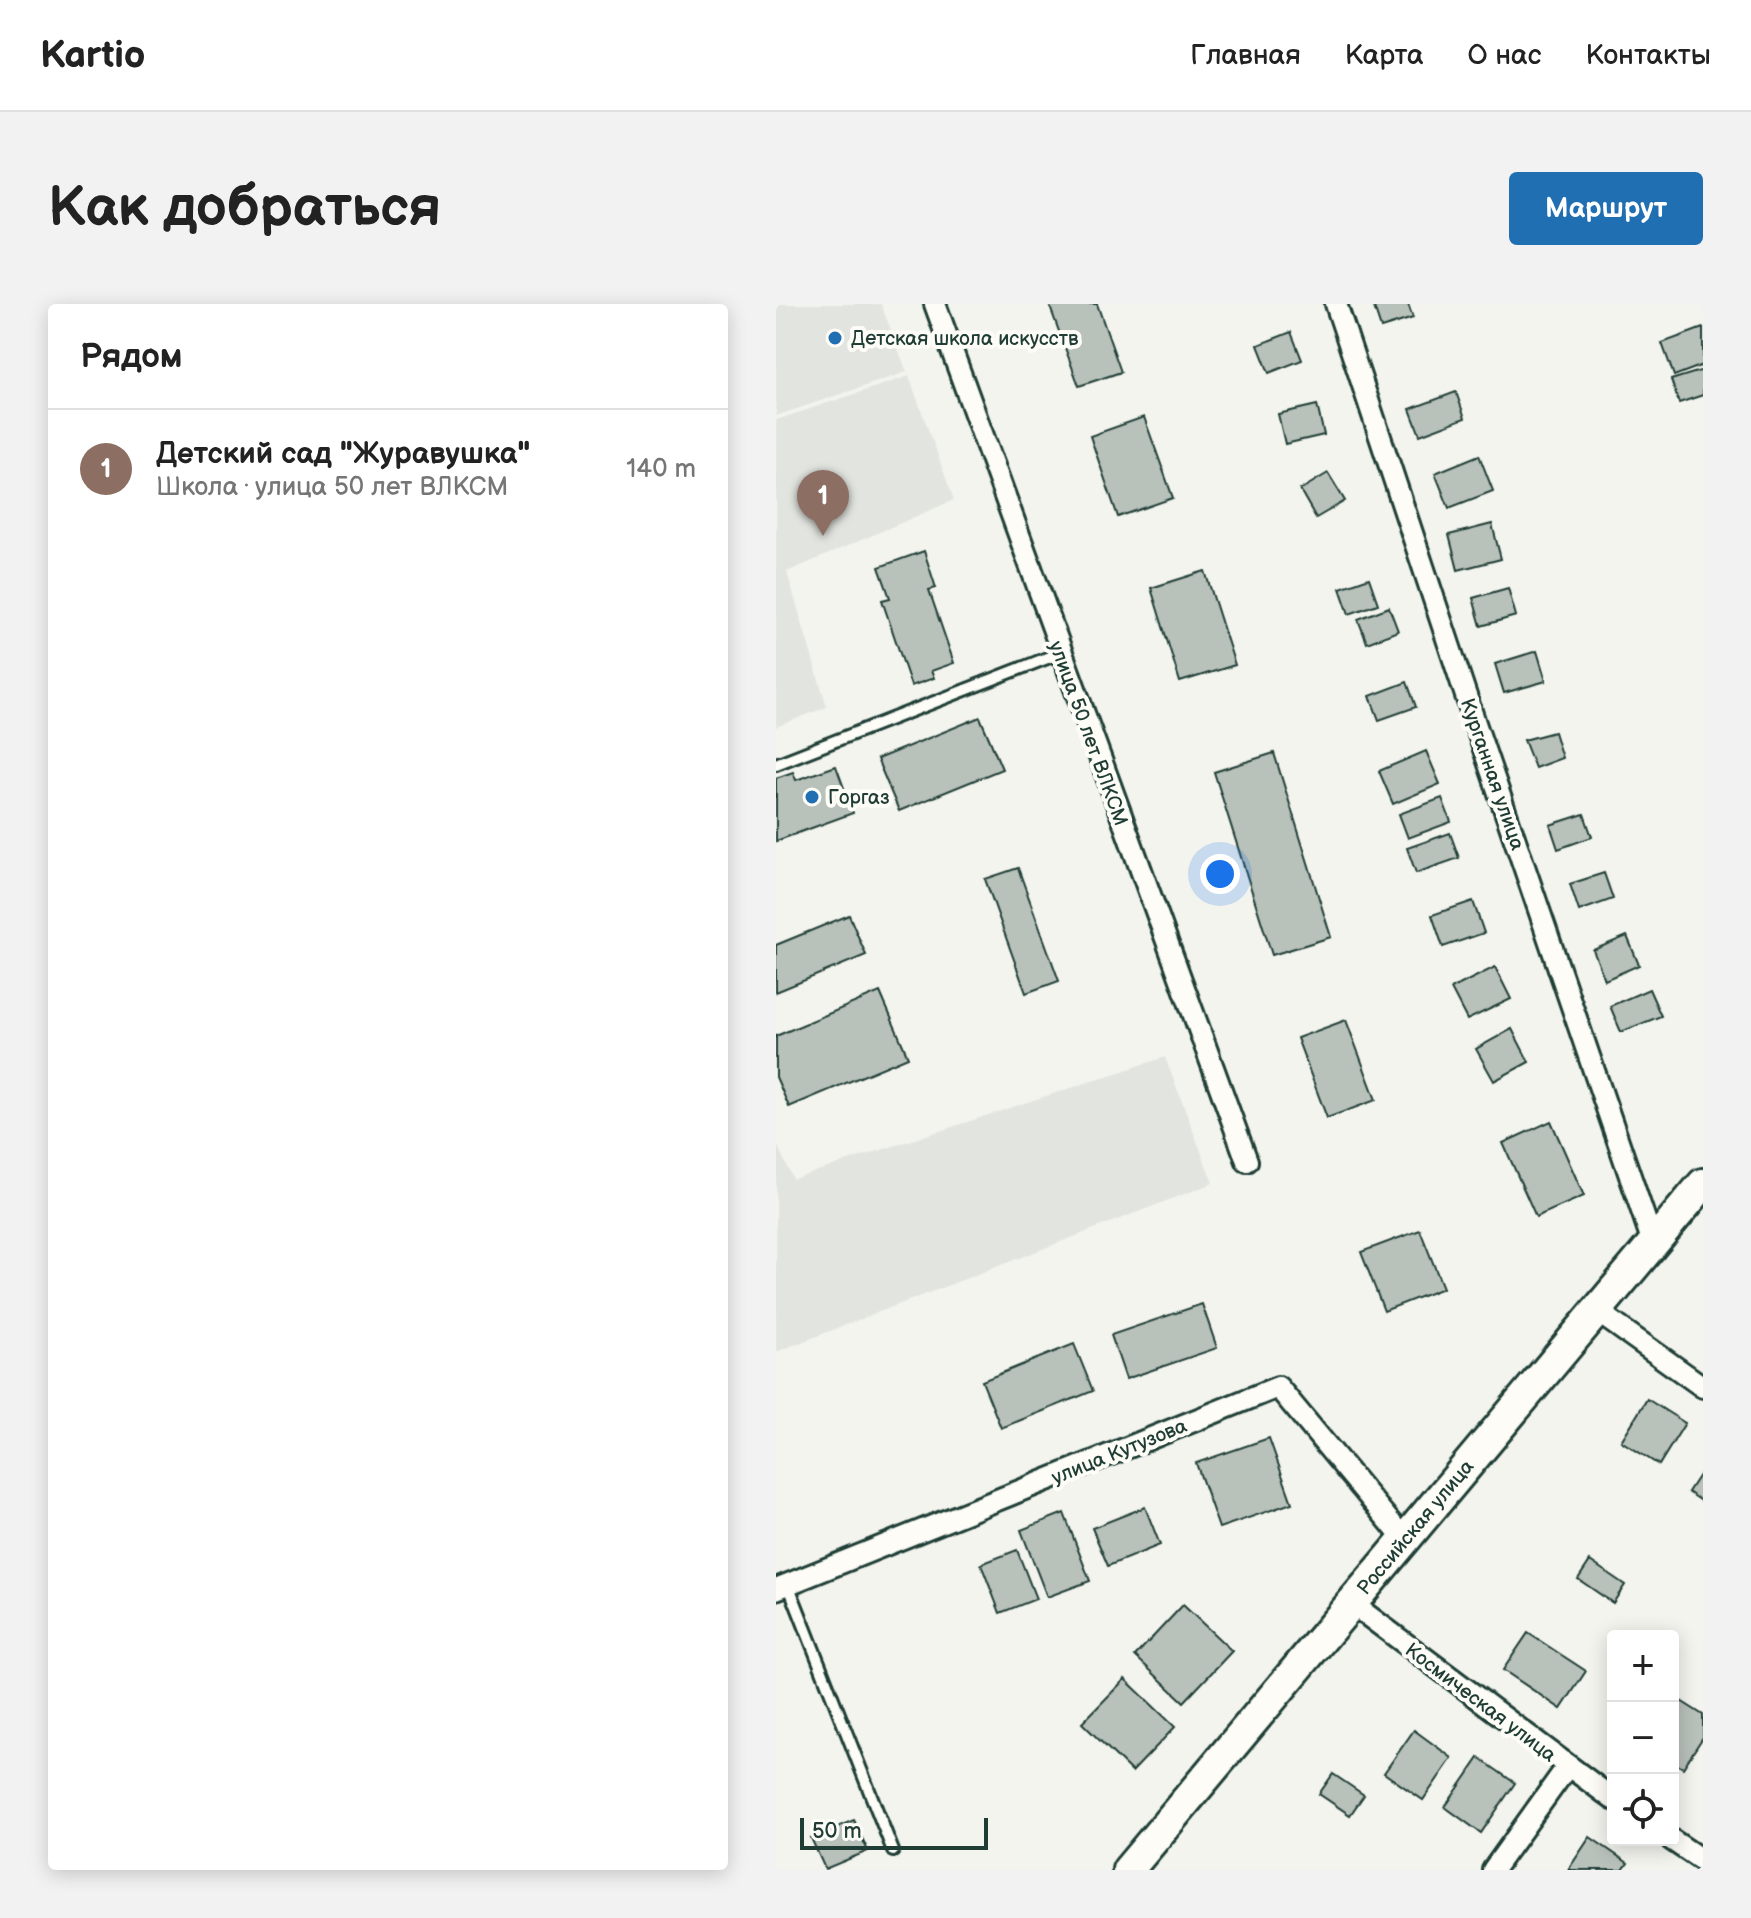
<!DOCTYPE html>
<html lang="ru">
<head>
<meta charset="utf-8">
<style>
	body { margin:0; font-family:"Balsamiq Sans",sans-serif; background:#f2f2f2; color:#222 }
	.controls { position:absolute; right:24px; bottom:24px; display:grid; overflow:hidden; border-radius:8px; box-shadow:0 4px 20px #0003 }
	.controls button { width:72px; height:72px; display:grid; place-items:center; padding:0; border:0; border-bottom:2px solid #e0e0e0; background:#fff; color:#222; font:40px sans-serif }
	.scale { position:absolute; left:24px; bottom:20px; width:188px; box-sizing:border-box; padding-left:8px; border:4px solid #1f3d34; border-top:0; font-size:22px; line-height:28px; white-space:nowrap; color:#1f3d34; -webkit-text-stroke:6px #fdfcf7; paint-order:stroke }
	.you { position:absolute; left:444px; top:570px; width:28px; height:28px; margin:-20px; border:6px solid #fff; border-radius:50%; background:#1a73e8; box-shadow:0 0 0 12px #1a73e833 }
	.badge { display:grid; place-items:center; width:52px; height:52px; border-radius:50%; background:#1f6fb2; color:#fff; font-size:26px; font-weight:700 }
	.pin { position:absolute; translate:-50% -66px; filter:drop-shadow(0 2px 4px #0008) }
	.pin::after { content:''; position:absolute; top:42px; width:28px; height:24px; background:inherit; clip-path:polygon(0 0,100% 0,50% 100%) }
	.list { margin:0; padding:0; list-style:none }
	h2 { display:flex; justify-content:space-between; align-items:center; height:104px; margin:0; padding:0 32px; font-size:34px }
	h2 small { font-size:26px; font-weight:400; color:#767676 }
	.list li { display:grid; grid-template-columns:52px 1fr auto; gap:24px; align-items:center; box-sizing:border-box; height:120px; padding:0 32px; border-top:2px solid #e0e0e0 }
	.list b { display:block; font-size:30px; white-space:nowrap }
	.list p { margin:0; font-size:26px; white-space:nowrap; color:#767676 }
	.list em { font-size:26px; font-style:normal; color:#767676 }
	.icon { flex:none; width:44px; height:44px; fill:none; stroke:currentColor; stroke-width:2; stroke-linecap:round; stroke-linejoin:round }
	.map { position:relative; flex:none; width:927px; height:1566px; overflow:hidden; border-radius:8px }
	header { display:flex; align-items:center; gap:48px; box-sizing:border-box; height:112px; padding:0 40px; background:#fff; border-bottom:2px solid #e0e0e0 }
	header strong { font-size:38px }
	nav { display:flex; gap:44px; margin-inline-start:auto; font-size:28px }
	.intro { display:flex; align-items:center; justify-content:space-between; box-sizing:border-box; height:192px; padding:0 48px }
	h1 { margin:0; font-size:56px }
	.button { padding:20px 36px; border-radius:8px; background:#1f6fb2; color:#fff; font-size:28px; font-weight:700 }
	main { display:flex; gap:48px; padding:0 48px }
	aside { flex:1; background:#fff; border-radius:8px; box-shadow:0 4px 20px #0003 }
	.map>svg:first-child { display:block }
</style>
</head>
<body>
<header>
<strong>Kartio</strong>
<nav><a>Главная</a><a>Карта</a><a>О нас</a><a>Контакты</a></nav>
</header>
<div class="intro"><h1>Как добраться</h1><a class="button">Маршрут</a></div>
<main>
<aside>
<h2>Рядом<small></small></h2>
<ul class="list">
<li><span class="badge" style="background:#8d6e63">1</span><div><b>Детский сад &quot;Журавушка&quot;</b><p>Школа · улица 50 лет ВЛКСМ</p></div><em>140 m</em></li>
</ul>
</aside>
<div class="map">
<svg width="927" height="1566" viewBox="0 0 927 1566">
	<rect width="100%" height="100%" fill="#f4f4ef"/>
	<filter id="ink" filterUnits="userSpaceOnUse"><feTurbulence type="fractalNoise" baseFrequency=".0125" numOctaves="2"/><feDisplacementMap in="SourceGraphic" scale="16" xChannelSelector="R" yChannelSelector="G"/><feConvolveMatrix kernelMatrix="1 2 1 2 8 2 1 2 1" color-interpolation-filters="sRGB"/></filter>
	<g filter="url(#ink)">
		<g fill="#e2e5df">
			<polygon points="0,0 105,0 131,68 0,112"/>
			<polygon points="133,72 178,196 11,268 51,403 0,423 0,116"/>
			<polygon points="389,753 437,879 0,1048 0,838 17,875"/>
		</g>
		<g fill="#b9c1bb" stroke="#1f3d34" stroke-width="2">
			<polygon points="273,0 321,0 345,68 303,82"/>
			<polygon points="597,0 632,0 637,14 605,24"/>
			<polygon points="927,24 927,61 898,72 886,39"/>
			<polygon points="515,28 526,56 493,69 482,41"/>
			<polygon points="927,66 927,91 903,99 895,76"/>
			<polygon points="680,88 689,114 644,131 634,105"/>
			<polygon points="541,101 548,131 509,140 502,110"/>
			<polygon points="368,113 397,194 342,213 314,132"/>
			<polygon points="703,151 717,187 673,204 659,169"/>
			<polygon points="552,169 569,197 540,214 524,186"/>
			<polygon points="716,220 725,255 682,266 673,231"/>
			<polygon points="148,247 160,284 153,286 178,359 155,367 158,374 135,382 106,296 114,294 103,263"/>
			<polygon points="429,267 459,361 404,378 375,284"/>
			<polygon points="593,274 602,300 573,310 564,284"/>
			<polygon points="732,284 740,312 705,322 697,294"/>
			<polygon points="613,303 622,327 591,339 582,315"/>
			<polygon points="761,347 770,377 728,389 719,360"/>
			<polygon points="631,378 640,403 603,416 594,392"/>
			<polygon points="204,413 226,465 123,507 101,455"/>
			<polygon points="778,428 786,454 759,464 748,436"/>
			<polygon points="650,447 664,480 617,500 603,467"/>
			<polygon points="498,449 555,633 496,651 438,468"/>
			<polygon points="60,462 77,509 0,537 0,474 17,468 20,476"/>
			<polygon points="666,494 675,518 632,534 623,510"/>
			<polygon points="808,510 816,533 782,545 774,521"/>
			<polygon points="674,529 683,554 640,569 631,544"/>
			<polygon points="242,564 283,677 250,689 209,575"/>
			<polygon points="828,569 837,595 803,607 794,580"/>
			<polygon points="697,597 708,629 667,643 656,611"/>
			<polygon points="73,611 90,651 0,688 0,641"/>
			<polygon points="851,632 863,661 829,676 817,646"/>
			<polygon points="719,663 735,695 691,716 675,685"/>
			<polygon points="873,685 885,712 845,728 834,702"/>
			<polygon points="104,688 132,753 13,803 0,773 0,732"/>
			<polygon points="570,716 600,796 551,814 521,734"/>
			<polygon points="736,725 753,758 718,777 700,745"/>
			<polygon points="775,817 808,892 760,913 727,839"/>
			<polygon points="644,926 667,984 608,1007 585,948"/>
			<polygon points="426,1000 441,1044 350,1075 335,1031"/>
			<polygon points="298,1040 317,1087 225,1124 206,1077"/>
			<polygon points="871,1095 909,1119 883,1161 845,1137"/>
			<polygon points="493,1134 516,1199 443,1224 420,1159"/>
			<polygon points="927,1165 927,1198 912,1188"/>
			<polygon points="369,1203 384,1241 332,1262 316,1224"/>
			<polygon points="288,1209 314,1277 271,1293 245,1226"/>
			<polygon points="241,1246 260,1295 224,1309 205,1260"/>
			<polygon points="814,1257 849,1281 837,1299 802,1275"/>
			<polygon points="407,1301 456,1347 408,1398 359,1352"/>
			<polygon points="752,1329 810,1367 785,1405 727,1366"/>
			<polygon points="349,1375 399,1423 356,1468 306,1419"/>
			<polygon points="897,1392 927,1411 927,1433 907,1464 897,1458"/>
			<polygon points="638,1426 676,1454 647,1496 608,1469"/>
			<polygon points="703,1454 739,1479 705,1529 669,1503"/>
			<polygon points="557,1470 588,1491 574,1511 543,1490"/>
			<polygon points="78,1516 92,1547 49,1565 35,1534"/>
			<polygon points="814,1533 852,1559 847,1566 792,1566"/>
		</g>
		<g fill="none" stroke-linecap="round" stroke-linejoin="round">
			<defs>
				<g id="lane">
					<polyline points="0,460 284,349"/>
					<polyline points="12,1280 117,1547"/>
				</g>
				<g id="street">
					<polyline points="159,0 471,857"/>
					<polyline points="560,0 701,425 877,939"/>
					<polyline points="822,1008 927,1083"/>
					<polyline points="0,1285 502,1083 628,1235"/>
					<polyline points="575,1299 837,1495"/>
					<polyline points="896,1536 927,1557"/>
					<polyline points="717,1566 791,1463"/>
				</g>
				<polyline id="secondary" points="352,1566 927,880"/>
			</defs>
			<use href="#lane" stroke="#1f3d34" stroke-width="16"/>
			<use href="#street" stroke="#1f3d34" stroke-width="26"/>
			<use href="#secondary" stroke="#1f3d34" stroke-width="36"/>
			<use href="#lane" stroke="#fdfcf7" stroke-width="10"/>
			<use href="#street" stroke="#fdfcf7" stroke-width="20"/>
			<use href="#secondary" stroke="#fdfcf7" stroke-width="30"/>
		</g>
	</g>
	<g fill="#1f6fb2" stroke="#fdfcf7" stroke-width="3">
		<circle cx="59" cy="34" r="8"/>
		<circle cx="36" cy="493" r="8"/>
	</g>
	<g text-anchor="middle" stroke-width="8" stroke-linejoin="round" paint-order="stroke">
		<g font-size="20" fill="#1f3d34" stroke="#fdfcf7" text-anchor="start">
			<text x="75" y="41">Детская школа искусств</text>
			<text x="52" y="500">Горгаз</text>
		</g>
		<g font-size="20" fill="#1f3d34" stroke="#fdfcf7">
			<text transform="translate(313 429) rotate(70)" y="7">улица 50 лет ВЛКСМ</text>
			<text transform="translate(717 470) rotate(71)" y="7">Курганная улица</text>
			<text transform="translate(343 1147) rotate(-22)" y="7">улица Кутузова</text>
			<text transform="translate(639 1223) rotate(-50)" y="7">Российская улица</text>
			<text transform="translate(705 1398) rotate(37)" y="7">Космическая улица</text>
		</g>
	</g>
</svg>
<div class="controls">
<button>+</button>
<button>−</button>
<button><svg class="icon" aria-label="locate" viewBox="0 0 24 24"><circle cx="12" cy="12" r="6"/><path d="M12 2v4M12 18v4M2 12h4M18 12h4"/></svg></button>
</div>
<div class="scale">50 m</div>
<div class="you"></div>
<div class="pin badge" style="left:47px;top:232px;background:#8d6e63">1</div>
</div>
</main>
</body>
</html>
